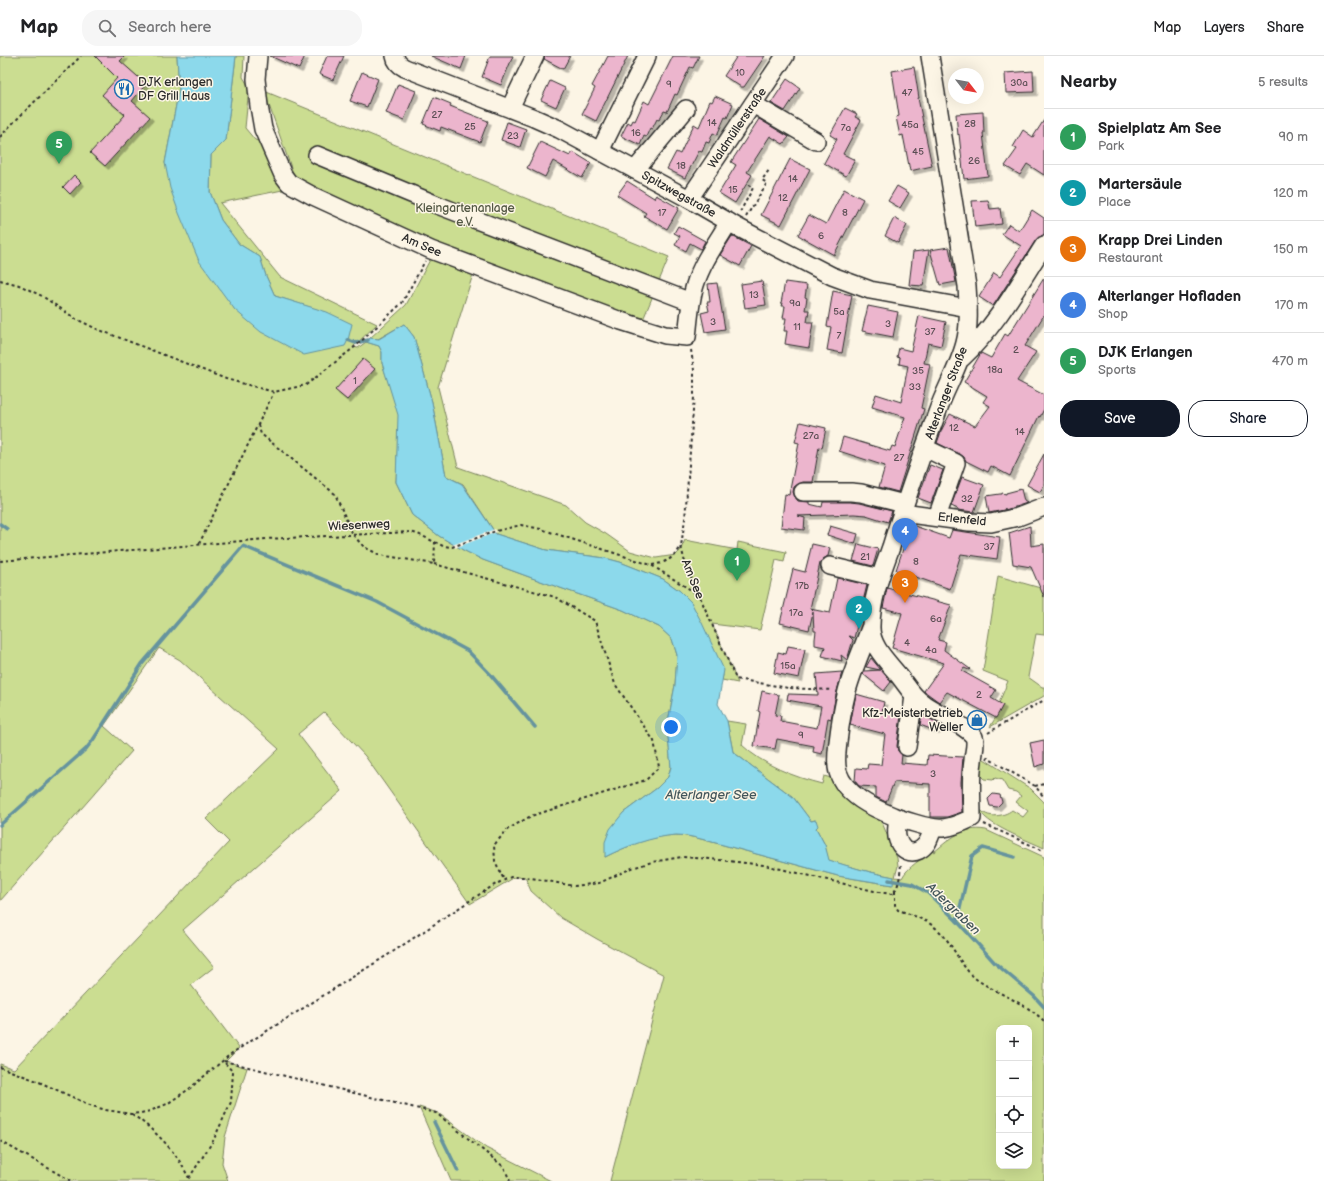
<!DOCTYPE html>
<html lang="en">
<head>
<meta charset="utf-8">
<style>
	body { margin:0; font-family:"Balsamiq Sans",sans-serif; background:#f6f6f6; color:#202124 }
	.controls { position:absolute; right:12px; bottom:12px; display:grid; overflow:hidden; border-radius:8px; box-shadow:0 4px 16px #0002 }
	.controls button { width:36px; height:36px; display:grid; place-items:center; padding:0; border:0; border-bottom:1px solid #e0e0e0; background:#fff; color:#202124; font:20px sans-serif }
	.compass { position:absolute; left:948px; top:12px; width:36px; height:36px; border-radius:50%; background:#fff; box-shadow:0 4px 16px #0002; rotate:121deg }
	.you { position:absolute; left:671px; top:671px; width:14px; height:14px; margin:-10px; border:3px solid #fff; border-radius:50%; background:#1a73e8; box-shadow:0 0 0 6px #1a73e833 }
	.badge { display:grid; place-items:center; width:26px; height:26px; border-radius:50%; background:#111827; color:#fff; font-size:13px; font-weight:700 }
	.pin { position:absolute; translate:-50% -33px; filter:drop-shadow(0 1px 2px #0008) }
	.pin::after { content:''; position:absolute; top:21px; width:14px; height:12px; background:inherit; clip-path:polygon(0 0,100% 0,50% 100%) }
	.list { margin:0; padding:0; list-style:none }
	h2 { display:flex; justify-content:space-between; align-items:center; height:52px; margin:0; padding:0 16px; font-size:17px }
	h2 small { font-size:13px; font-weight:400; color:#757577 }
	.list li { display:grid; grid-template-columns:26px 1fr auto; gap:12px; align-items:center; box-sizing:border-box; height:56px; padding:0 16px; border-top:1px solid #e0e0e0 }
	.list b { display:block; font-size:15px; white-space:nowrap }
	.list p { margin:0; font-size:13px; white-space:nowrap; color:#757577 }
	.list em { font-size:13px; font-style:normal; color:#757577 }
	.actions { display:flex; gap:8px; padding:12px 16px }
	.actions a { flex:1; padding:9px 0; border:1px solid #111827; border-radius:16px; text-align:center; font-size:14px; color:#111827 }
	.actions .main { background:#111827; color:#fff }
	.icon { flex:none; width:22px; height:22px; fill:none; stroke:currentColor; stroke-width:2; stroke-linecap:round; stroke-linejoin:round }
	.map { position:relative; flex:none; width:1044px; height:1125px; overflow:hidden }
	header { display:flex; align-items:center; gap:24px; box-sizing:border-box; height:56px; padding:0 20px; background:#fff; border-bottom:1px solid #e0e0e0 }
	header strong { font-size:19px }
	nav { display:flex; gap:22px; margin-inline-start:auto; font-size:14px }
	.search { width:280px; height:36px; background:#f6f6f6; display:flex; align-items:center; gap:10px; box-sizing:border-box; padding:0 14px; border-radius:16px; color:#757577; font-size:15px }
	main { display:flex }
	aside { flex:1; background:#fff }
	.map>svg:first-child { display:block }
</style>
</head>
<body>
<header>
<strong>Map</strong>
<div class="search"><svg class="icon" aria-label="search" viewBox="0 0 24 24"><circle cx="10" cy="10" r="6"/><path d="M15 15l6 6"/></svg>Search here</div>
<nav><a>Map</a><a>Layers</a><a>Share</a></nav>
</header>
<main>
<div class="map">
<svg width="1044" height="1125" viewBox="0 0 1044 1125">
	<defs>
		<filter id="shadow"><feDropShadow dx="3.5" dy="3.5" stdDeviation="0" flood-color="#0004"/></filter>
	</defs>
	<rect width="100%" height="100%" fill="#fcf5e5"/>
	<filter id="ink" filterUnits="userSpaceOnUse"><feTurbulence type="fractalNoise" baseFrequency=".025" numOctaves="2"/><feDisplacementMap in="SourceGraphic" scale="8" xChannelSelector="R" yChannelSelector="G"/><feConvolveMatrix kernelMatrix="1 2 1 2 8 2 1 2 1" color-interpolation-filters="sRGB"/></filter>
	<g filter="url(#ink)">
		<g fill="#cbdd91" stroke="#7b845e" fill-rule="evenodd">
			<path d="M 0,0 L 177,0 L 179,33 L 165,107 L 235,254 L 328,257 L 275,240 L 266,220 L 260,201 L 239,188 L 221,164 L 210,136 L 211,99 L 226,84 L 236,0 L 244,0 L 243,21 L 249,31 L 245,72 L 255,84 L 266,87 L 292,132 L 220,147 L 280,221 L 377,268 L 353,291 L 358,292 L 366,286 L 379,290 L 382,296 L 382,307 L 399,359 L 396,426 L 412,459 L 439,480 L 463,494 L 483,504 L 532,522 L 623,554 L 659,571 L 672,583 L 677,599 L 675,629 L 667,671 L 671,710 L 668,721 L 657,732 L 623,757 L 605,801 C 627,790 651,780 676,779 C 684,779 693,781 701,783 L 838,820 L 892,829 L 894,821 C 871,817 850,811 828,804 L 825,789 L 816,772 L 815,764 L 811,765 L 793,741 L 733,696 L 727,665 L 746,668 L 742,689 C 763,709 794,721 822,728 L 824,720 L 835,723 L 876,759 L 883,769 L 897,802 L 898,810 L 895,821 L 902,822 C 908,810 922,804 931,794 L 934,796 C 951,782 963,770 986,774 L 1044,801 L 1044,1125 L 610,1125 L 664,919 L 597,883 L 561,862 L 531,835 L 525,821 L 515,821 L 470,848 L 365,700 L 324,656 L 298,678 L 342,735 L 183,874 L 214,911 L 191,929 L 239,992 L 226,1005 L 247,1012 L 225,1081 L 222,1107 L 228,1125 L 0,1125 L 0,1008 L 14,1013 L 229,786 L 206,763 L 279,693 L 180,604 L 159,592 L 104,670 L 132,695 L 0,845 ZM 999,972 L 1029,972 L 1029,1110 L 999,1110 Z"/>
			<polygon points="264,35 669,201 642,266 454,195 323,139 294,120"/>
			<polygon points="433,198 474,215 438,331 458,411 566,449 585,466 606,478 630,495 656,502 676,499 680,495 685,484 737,494 738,486 786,496 784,506 776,504 760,574 712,568 738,627 722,624 723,619 691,546 680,535 663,523 620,506 605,502 546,494 496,478 463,428 446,420 432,346 414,281 404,268 378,283 370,282 406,249"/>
			<polygon points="998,520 1044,533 1044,579 1036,578 1028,621 1042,631 1044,631 1044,640 990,671 1003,649 999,647 1008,625 983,615"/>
			<path d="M 984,703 L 1031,733 L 1044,746 L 1044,792 C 1030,785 982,768 979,752 C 978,746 979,739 980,733 C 981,738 978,744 979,749 C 982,764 1004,761 1012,754 L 1023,761 L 1028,755 L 1016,746 L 1021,740 L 1016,736 L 1008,734 L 1002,724 L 995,722 L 993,724 L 984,723 L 978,717 L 980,704 Z"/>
			<polygon points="419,1051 438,1057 486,1092 551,1125 451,1125"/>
		</g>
		<g fill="#8cd9eb" stroke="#65939e">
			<polygon points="177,0 236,0 226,84 211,99 210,136 221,164 239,188 260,201 266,220 275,240 327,256 352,268 348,284 345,290 304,299 261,276 235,254 199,205 179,157 170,132 165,107 179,33"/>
			<path d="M 404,268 L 414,281 L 432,346 L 446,420 L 462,428 L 496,478 L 546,494 L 605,502 L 620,506 L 663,523 L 680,535 L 691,546 L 702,567 L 724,614 L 718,648 L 727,665 L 733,696 L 793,741 L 811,765 L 816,764 L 818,770 L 816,772 L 825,789 L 829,804 C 850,811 872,817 894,821 L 893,829 L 838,820 L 701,783 C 693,781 684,779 676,779 C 651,781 627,790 605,801 L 605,786 L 610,773 L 623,757 L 657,732 L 668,721 L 671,711 L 667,671 L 675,629 L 677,599 L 672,583 L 659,571 L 623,554 L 532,522 L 483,504 L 463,494 L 439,480 L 412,459 L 396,426 L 398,359 L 382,307 L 382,296 L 379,290 L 366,286 L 370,282 L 379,283 Z"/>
		</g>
		<polygon fill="#fcf5e5" points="495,473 497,476 455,492 452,489"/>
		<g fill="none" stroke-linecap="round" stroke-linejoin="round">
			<g stroke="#65939e" stroke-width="3.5">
				<polyline points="348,284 356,287 368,284"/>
				<polyline points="0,468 7,473"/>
				<polyline points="0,769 86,693 93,684 142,608 243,490 377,546 468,595 490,618 535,671"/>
				<polyline points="889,824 912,828 928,837 957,865 995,907 1034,940 1044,951"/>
				<polyline points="957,865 972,800 983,792 1014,801"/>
				<polyline points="434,1066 458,1115"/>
			</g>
		</g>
		<g fill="#ecb5cd" stroke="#2b2b2b" filter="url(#shadow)">
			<polygon points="95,0 125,0 120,5 146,28 132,45 150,61 105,110 90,97 125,59 102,39 117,22"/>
			<polygon points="270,0 305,0 299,13"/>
			<polygon points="327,0 344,0 333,24 319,18"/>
			<polygon points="431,0 466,0 461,13"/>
			<polygon points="490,0 513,0 501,29 482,21"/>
			<polygon points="545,0 570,0 563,13 544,3"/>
			<polygon points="608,0 628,0 596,65 582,58 595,32 592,30"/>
			<polygon points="673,0 699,0 693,12 690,11 677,39 675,38 667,56 664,55 659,64 657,63 652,73 650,72 646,81 644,80 640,89 621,80 628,66 631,68 633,64 635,65 644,45 649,48"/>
			<polygon points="737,0 765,0 744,31 741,31 724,20"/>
			<polygon points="914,11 919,42 918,42 932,110 910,115 903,79 900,80 896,61 899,60 892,15"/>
			<polygon points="1033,15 1034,36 1006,37 1005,17"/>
			<polygon points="362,16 378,23 367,51 350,45"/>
			<polygon points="787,23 800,32 785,55 771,47"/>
			<polygon points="550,25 565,32 556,51 541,44"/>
			<polygon points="398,28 416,35 404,64 386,57"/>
			<polygon points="715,40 733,48 727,62 725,61 717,79 713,77 709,87 706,86 702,96 699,95 685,122 667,113 676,96 680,98 694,68 699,71 710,45 712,46"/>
			<polygon points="434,41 451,48 450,50 488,65 480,86 441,71 440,75 423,68"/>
			<polygon points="845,52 857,58 855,61 861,64 843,98 855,104 846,120 824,107 837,83 830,79"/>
			<polygon points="983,56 984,77 983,77 988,120 964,123 959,78 958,79 956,58"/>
			<polygon points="759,63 789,81 783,88 770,80 747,116 752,119 735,147 719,137 736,109 731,106"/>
			<polygon points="1044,64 1044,119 1027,108 1020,119 1005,110 1017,93 1013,91 1023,74 1033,81"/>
			<polygon points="507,66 526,73 520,91 501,84"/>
			<polygon points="540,86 570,100 573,96 591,107 582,122 553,105 545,121 527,112"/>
			<polygon points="790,103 810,113 781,169 761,159"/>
			<polygon points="74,119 81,126 70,138 63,131"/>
			<polygon points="627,125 654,142 656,139 679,152 667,173 644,160 646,157 617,139"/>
			<polygon points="897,130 909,137 900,152 888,145"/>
			<polygon points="844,133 863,143 834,199 798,179 809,159 826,168"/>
			<polygon points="988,144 990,153 1000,152 1002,168 975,171 972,145"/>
			<polygon points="1032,154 1044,162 1044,178 1036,184 993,250 979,241 994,217 1000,221 1021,190 1002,178 1009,168 1019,175"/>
			<polygon points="894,162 907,169 898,187 885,180"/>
			<polygon points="678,170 705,185 701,193 690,187 686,195 675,189 680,180 674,177"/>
			<polygon points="732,180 751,190 740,210 720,199"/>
			<polygon points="949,191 956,226 940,229 930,194"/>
			<polygon points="929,194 923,230 909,229 913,196"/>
			<polygon points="1044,222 1044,259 1025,290 1036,296 1017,325 1044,339 1044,353 1040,361 1039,360 1010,420 991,410 988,416 966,405 964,401 960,398 937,387 942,373 950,358 975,370 990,350 983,346 987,340 964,326 981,297 991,302 1005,278 1008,280"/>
			<polygon points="762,225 766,249 745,252 741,228"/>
			<polygon points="785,226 807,229 805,241 807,242 805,254 809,254 807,266 813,266 809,292 785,288 787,275 784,275 786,262 783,262 785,250 782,250 783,247 781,247"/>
			<polygon points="717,227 725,273 705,276 701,257 709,255 707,246 710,246 708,228"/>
			<polygon points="833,235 852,239 842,297 827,294 831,271 827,270"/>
			<polygon points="868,250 898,256 893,281 862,275"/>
			<polygon points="919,260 946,266 941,290 928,287 924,307 930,308 921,352 924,353 898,436 879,431 885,410 839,395 843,381 890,395 892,390 895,391 905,361 872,351 876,338 901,346 908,310 899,308 900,302 897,301 899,292 911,295"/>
			<polygon points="363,303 375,313 347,344 335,334"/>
			<polygon points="800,366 826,372 822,392 819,391 813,426 803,426 798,428 794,431 793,436 795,441 798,445 809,446 809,448 822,451 823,446 850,446 859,447 892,455 888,466 866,459 854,458 798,460 805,462 804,474 781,471 785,438 789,439 799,387 795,386"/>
			<polygon points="1044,398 1044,429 1040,436 1027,429"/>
			<polygon points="930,409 943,414 931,447 918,442"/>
			<polygon points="962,421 984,429 974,456 958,454 958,453 951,450"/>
			<polygon points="1021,433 1024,445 1027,447 1015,451 1005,454 1005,452 1004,454 989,457 986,440 1000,438 1002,438 1002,437 1006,438 1006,437"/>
			<polygon points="909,468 949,482 952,474 1000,481 997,503 961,498 950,533 896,514 905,487 903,486"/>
			<polygon points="830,470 858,478 855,488 827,479"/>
			<polygon points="1030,470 1031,490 1044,488 1044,541 1031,511 1013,508 1009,477"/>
			<polygon points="812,488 830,492 828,500 823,503 820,507 810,553 830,557 837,522 867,529 854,582 849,580 853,584 847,604 841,599 842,605 822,600 825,591 815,589 815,583 816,575 814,575 813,556 809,574 780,567 793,513 805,516"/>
			<polygon points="858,488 878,493 873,510 853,505"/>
			<polygon points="887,532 951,549 938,584 946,586 944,594 970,613 969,614 964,612 962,615 996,634 991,642 1003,649 996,662 947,636 939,646 924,635 944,607 892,592 902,557 883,552"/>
			<polygon points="788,590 805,593 799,622 774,617 778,596 786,598"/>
			<polygon points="871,602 891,626 884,635 863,618 864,615 880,614 866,611"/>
			<polygon points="842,616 836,639 831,663 828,662 822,698 813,696 814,690 777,683 775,693 754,690 760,656 758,655 762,635 779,639 775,659 781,660 780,665 817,672 821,650 787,644 788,638 818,639 816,618"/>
			<polygon points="856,638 884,646 882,656 901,659 897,690 898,695 902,699 901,707 927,709 928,699 963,701 961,726 962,756 947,761 930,761 930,728 894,726 886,746 876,741 876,731 859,730 855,725 856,712 867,713 868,708 881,709 885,678 850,669"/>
			<polygon points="922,658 939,668 936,675 920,669"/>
			<polygon points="1044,684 1044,708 1035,711 1030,687"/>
			<polygon points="993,738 1000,739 1002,746 997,751 990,750 988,743"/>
		</g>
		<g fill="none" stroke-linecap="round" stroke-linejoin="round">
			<defs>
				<g id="minor">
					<path d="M 258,0 L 256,23 L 259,50 L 263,73 L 283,119 L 289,127 L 313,140 L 431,194 L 621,265 L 665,279 L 687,281 C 689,264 690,245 695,229 C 702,206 717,186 729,166"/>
					<path d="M 395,0 C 396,6 399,9 405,12 L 534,62 L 559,73 L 689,143 L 739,172 L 832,220 L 870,234 L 968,252"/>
					<polyline points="753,48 816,85"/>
					<polyline points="510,52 535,0"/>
					<polyline points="600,95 647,0"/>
					<polyline points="317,99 440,150 683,243 691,243"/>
					<polyline points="635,114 686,53"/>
					<polyline points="689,143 785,0"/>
					<path d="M 962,302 C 996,270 1019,228 1044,189"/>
					<polyline points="925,392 956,407 937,461"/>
					<polyline points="803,436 851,436 861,437 904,448"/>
					<polyline points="902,457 969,466 991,467 1018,461 1044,451"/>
					<polyline points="830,510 880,522"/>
					<path d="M 870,572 C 863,592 853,613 847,635 C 843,651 840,669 838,686 C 837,696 835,706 838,716 C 845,739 873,752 893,760 C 900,763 907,765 914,767 C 940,775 947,774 972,762 C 972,743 970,723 973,705 C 973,698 977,688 974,681 C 967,670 935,656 924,648 C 913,641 907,630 900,621 C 888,606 870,590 871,570 C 871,543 882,516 891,491 C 905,446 921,401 937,357 C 945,333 959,311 965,287 C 970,268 968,248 967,230 L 930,0"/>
					<polyline points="907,691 914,640"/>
					<path d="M 898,762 C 897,768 896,775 897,781 C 901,798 917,801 927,787 C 930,782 931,778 933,772"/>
				</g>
			</defs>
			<use href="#minor" stroke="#2b2b2b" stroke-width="20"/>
			<g stroke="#2b2b2b" stroke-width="2" stroke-dasharray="3 3" stroke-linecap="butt">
				<polyline points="0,81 10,70 81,0"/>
				<polyline points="740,156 753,132 747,128"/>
				<polyline points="746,161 767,127 762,124 769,114"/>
				<polyline points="0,224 19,229 42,240 76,263 97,273 226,323 274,336 306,329 356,290 402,247 425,205"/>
				<polyline points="691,294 694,314 694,341 685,463 681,490 684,503 689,516 736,623 788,632 832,634"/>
				<polyline points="258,369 261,378 335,438 353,479 364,491 380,499 434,508 435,486"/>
				<polyline points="199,488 274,336"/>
				<polyline points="0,505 266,483 410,476 418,478 443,490 452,491 496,475 521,469 541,473 651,509 699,539"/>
				<polyline points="434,508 555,541 595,565 615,628 654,685 659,711 646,724 531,760 508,773 494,789 495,805 504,824"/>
				<path d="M 652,509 C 665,507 675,502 681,490"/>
				<polyline points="988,677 1044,644"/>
				<polyline points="986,701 1035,730 1044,741"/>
				<polyline points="1035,730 1044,728"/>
				<polyline points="984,768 1044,795"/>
				<path d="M 895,835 L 895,849 L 898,854 C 913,859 930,865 941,877 C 955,891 961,913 979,925 C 1000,939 1026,947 1044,965"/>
				<polyline points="224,1005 436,1057 504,1111 510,1125"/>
				<path d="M 0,1011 L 37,1025 L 92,1050 L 106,1054 L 131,1058 L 141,1057 L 150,1055 L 167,1048 L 189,1033 L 232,997 L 394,895 L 480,838 L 496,828 L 511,821 L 526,821 L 574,830 L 583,829 L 599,827 L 632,812 L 652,806 L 682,801 L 710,803 L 764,809 L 874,835 L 891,838 C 900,833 900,817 901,808"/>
				<path d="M 132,1058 C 147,1069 161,1081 172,1095 C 179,1103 184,1113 189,1122 L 188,1125"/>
				<polyline points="0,1085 71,1125"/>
				<polyline points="189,1122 213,1085 231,1046 233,1016 224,1006"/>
			</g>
			<use href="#minor" stroke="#fcf5e5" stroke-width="17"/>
		</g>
	</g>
	<defs>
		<symbol id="restaurant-ring" viewBox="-11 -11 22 22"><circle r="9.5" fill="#fcf5e5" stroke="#1f6fb2" stroke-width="1.5"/><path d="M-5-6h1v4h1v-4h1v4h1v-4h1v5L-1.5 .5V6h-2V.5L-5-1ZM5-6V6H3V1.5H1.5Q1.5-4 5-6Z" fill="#1f6fb2"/></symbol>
		<symbol id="shop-ring" viewBox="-11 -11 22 22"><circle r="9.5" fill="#fcf5e5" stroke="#1f6fb2" stroke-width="1.5"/><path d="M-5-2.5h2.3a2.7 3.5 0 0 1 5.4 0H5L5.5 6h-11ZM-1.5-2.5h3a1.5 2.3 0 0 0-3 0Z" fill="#1f6fb2"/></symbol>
	</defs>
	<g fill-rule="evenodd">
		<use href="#restaurant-ring" x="113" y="22" width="22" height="22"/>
		<use href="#shop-ring" x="966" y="653" width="22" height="22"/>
	</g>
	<g text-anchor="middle" stroke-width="3" stroke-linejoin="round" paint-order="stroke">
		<g font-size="10" fill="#5b4e54">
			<text x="740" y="20">10</text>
			<text x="1019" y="30">30a</text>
			<text x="669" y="31">9</text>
			<text x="907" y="40">47</text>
			<text x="437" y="62">27</text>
			<text x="712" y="70">14</text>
			<text x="970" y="71">28</text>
			<text x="910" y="72">45a</text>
			<text x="470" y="74">25</text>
			<text x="846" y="75">7a</text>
			<text x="636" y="80">16</text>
			<text x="513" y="83">23</text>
			<text x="918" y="99">45</text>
			<text x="974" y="108">26</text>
			<text x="681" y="113">18</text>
			<text x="793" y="126">14</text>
			<text x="733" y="137">15</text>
			<text x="783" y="145">12</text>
			<text x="662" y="160">17</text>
			<text x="845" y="160">8</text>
			<text x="821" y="183">6</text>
			<text x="754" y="242">13</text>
			<text x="795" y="250">9a</text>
			<text x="839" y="259">5a</text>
			<text x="713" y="269">3</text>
			<text x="888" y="271">3</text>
			<text x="797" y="274">11</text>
			<text x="930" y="279">37</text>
			<text x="839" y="283">7</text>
			<text x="1016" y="297">2</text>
			<text x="995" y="317">18a</text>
			<text x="918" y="318">35</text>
			<text x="355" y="328">1</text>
			<text x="915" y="334">33</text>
			<text x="954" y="375">12</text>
			<text x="1020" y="379">14</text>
			<text x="811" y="383">27a</text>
			<text x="899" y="405">27</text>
			<text x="967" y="446">32</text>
			<text x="989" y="494">37</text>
			<text x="865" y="504">21</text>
			<text x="916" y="509">8</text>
			<text x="802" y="533">17b</text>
			<text x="796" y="560">17a</text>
			<text x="936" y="566">6a</text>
			<text x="907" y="590">4</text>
			<text x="931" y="597">4a</text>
			<text x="788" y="613">15a</text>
			<text x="979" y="642">2</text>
			<text x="801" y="682">9</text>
			<text x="933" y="721">3</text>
		</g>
		<g font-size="12" fill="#2b2b2b" stroke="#fcf5e5" text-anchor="start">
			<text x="138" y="30">DJK erlangen<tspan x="138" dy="14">DF Grill Haus</tspan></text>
			<text x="963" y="661" text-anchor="end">Kfz-Meisterbetrieb<tspan x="963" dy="14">Weller</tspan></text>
		</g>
		<g font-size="12" fill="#2b2b2b" stroke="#fcf5e5">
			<text transform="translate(737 72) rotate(-56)" y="4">Waldmüllerstraße</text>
			<text transform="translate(679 138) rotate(29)" y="4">Spitzwegstraße</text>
			<text transform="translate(422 189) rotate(23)" y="4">Am See</text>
			<text transform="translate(946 337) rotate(-69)" y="4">Alterlanger Straße</text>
			<text transform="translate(962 463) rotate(6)" y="4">Erlenfeld</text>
			<text transform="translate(359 469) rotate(-3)" y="4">Wiesenweg</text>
			<text transform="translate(693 523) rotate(68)" y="4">Am See</text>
		</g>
		<g font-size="12" fill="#535844" stroke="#fcf5e5">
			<text x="465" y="156">Kleingartenanlage<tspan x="465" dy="14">e.V.</tspan></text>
		</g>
		<g font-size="13" font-style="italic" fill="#43565b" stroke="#fcf5e5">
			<text x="711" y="743">Alterlanger See</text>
			<text transform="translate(954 852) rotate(44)" y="5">Adergraben</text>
		</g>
	</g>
</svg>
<div class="controls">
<button>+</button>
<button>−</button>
<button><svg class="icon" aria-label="locate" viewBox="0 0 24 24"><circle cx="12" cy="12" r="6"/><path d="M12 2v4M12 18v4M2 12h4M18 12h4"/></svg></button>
<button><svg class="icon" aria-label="layers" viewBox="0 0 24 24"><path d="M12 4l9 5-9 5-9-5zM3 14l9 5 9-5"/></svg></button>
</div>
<svg class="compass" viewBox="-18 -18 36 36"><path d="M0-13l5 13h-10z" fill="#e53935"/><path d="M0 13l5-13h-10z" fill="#757577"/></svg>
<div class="you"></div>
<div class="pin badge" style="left:737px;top:525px;background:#2e9e5b">1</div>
<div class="pin badge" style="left:859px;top:573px;background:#0f9aa8">2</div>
<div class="pin badge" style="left:905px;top:547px;background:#e8710a">3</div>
<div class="pin badge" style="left:905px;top:495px;background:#3f7fe0">4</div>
<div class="pin badge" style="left:59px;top:108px;background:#2e9e5b">5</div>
</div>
<aside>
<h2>Nearby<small>5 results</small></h2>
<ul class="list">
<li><span class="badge" style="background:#2e9e5b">1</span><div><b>Spielplatz Am See</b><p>Park</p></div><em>90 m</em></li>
<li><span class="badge" style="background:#0f9aa8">2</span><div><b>Martersäule</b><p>Place</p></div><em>120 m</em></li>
<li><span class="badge" style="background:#e8710a">3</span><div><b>Krapp Drei Linden</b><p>Restaurant</p></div><em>150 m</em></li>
<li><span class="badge" style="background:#3f7fe0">4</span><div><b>Alterlanger Hofladen</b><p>Shop</p></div><em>170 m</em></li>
<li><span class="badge" style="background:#2e9e5b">5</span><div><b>DJK Erlangen</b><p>Sports</p></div><em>470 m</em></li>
</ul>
<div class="actions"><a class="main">Save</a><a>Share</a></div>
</aside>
</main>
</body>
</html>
